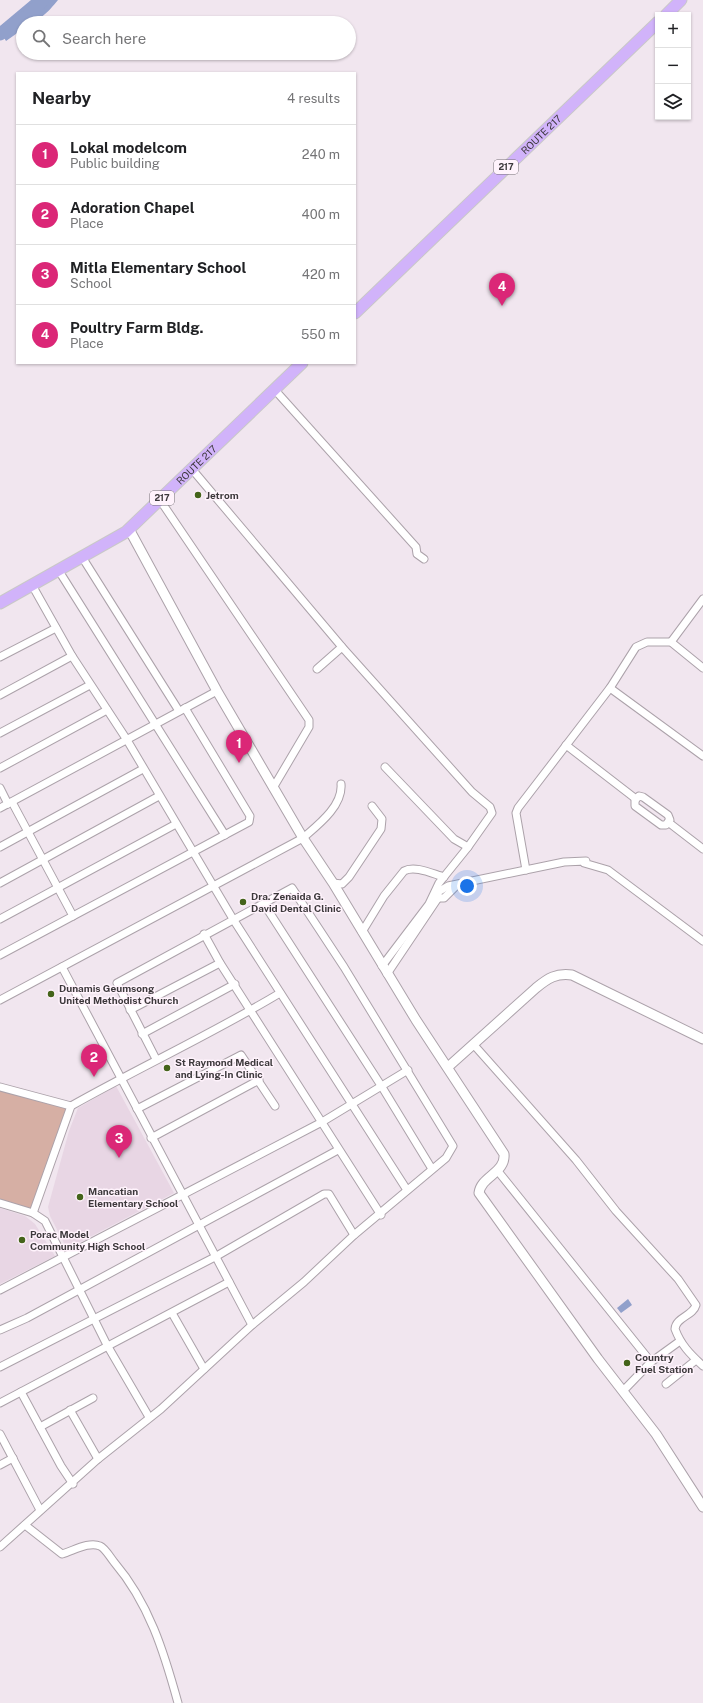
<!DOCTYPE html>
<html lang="en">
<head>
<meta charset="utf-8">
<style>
	body { margin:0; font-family:"Public Sans",sans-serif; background:#f2f2f2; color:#202124 }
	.controls { position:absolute; right:12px; top:12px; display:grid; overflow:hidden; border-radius:0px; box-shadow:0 1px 3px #0004 }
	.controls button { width:36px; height:36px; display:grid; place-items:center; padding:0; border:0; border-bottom:1px solid #e0e0e0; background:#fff; color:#202124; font:20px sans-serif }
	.you { position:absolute; left:467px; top:886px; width:14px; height:14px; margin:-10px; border:3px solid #fff; border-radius:50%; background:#1a73e8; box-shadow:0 0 0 6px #1a73e833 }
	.badge { display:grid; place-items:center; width:26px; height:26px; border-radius:50%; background:#db2777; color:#fff; font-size:13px; font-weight:700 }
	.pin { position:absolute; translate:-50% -33px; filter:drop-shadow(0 1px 2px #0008) }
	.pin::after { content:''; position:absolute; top:21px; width:14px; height:12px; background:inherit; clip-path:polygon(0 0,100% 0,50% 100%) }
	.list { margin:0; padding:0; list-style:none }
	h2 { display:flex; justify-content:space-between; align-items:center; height:52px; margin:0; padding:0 16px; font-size:17px }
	h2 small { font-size:13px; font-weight:400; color:#757577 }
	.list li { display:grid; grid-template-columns:26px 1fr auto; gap:12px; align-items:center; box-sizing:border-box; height:60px; padding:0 16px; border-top:1px solid #e0e0e0 }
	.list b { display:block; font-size:15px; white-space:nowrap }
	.list p { margin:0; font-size:13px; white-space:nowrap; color:#757577 }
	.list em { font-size:13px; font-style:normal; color:#757577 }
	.icon { flex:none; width:22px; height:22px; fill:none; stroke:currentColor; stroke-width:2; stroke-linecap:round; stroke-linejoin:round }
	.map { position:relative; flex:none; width:703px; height:1703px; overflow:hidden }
	.search { position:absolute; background:#fff; box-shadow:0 1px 3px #0004; left:16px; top:16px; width:340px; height:44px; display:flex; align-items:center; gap:10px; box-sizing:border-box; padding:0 14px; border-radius:22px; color:#757577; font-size:15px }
	.panel { position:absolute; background:#fff; box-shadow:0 1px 3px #0004; left:16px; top:72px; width:340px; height:292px; border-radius:0px }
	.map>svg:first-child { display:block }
</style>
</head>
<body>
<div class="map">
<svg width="703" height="1703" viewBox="0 0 703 1703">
	<rect width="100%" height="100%" fill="#f1e6ef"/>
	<g fill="#e8d6e4">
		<polygon points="116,1086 174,1193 67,1249 50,1216 48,1207 69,1131 78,1108"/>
		<polygon points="0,1208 25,1216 35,1224 55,1256 0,1284"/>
	</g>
	<polygon fill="#d6afa4" points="0,1087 71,1106 33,1213 0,1203"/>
	<g fill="#91a0cb">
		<path d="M 31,0 L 58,0 C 48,12 39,23 23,23 L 23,29 L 6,41 L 0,31 L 0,26 Z"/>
		<polygon points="628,1299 632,1305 621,1313 617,1308"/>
	</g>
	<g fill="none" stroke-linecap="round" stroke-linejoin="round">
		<polyline stroke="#91a0cb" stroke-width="13" points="0,34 29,15 43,0"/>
		<defs>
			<g id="minor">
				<polyline points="274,389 416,547 417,554 424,559"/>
				<polyline points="191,468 342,647 472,792 490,807 492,813 468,847"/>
				<polyline points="160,500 309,720 309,727 273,788"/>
				<polyline points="82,557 179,711"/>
				<polyline points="59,571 225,835"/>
				<polyline points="32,585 72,656 127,740 233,919 407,1190"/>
				<polyline points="671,642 703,599"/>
				<polyline points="0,657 56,628"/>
				<polyline points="317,669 342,647"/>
				<polyline points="610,688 703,756"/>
				<polyline points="0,695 72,656"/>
				<polyline points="0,733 90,685"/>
				<polyline points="566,745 636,799"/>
				<polyline points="0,768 107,710"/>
				<polyline points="0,788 8,804"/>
				<polygon points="639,796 643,797 668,815 670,820 666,825 661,825 635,806 635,800"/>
				<polyline points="12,802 73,916"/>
				<polyline points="0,808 217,691"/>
				<polyline points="668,822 703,849"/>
				<polyline points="0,847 143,769"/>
				<polyline points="526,870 516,813 518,808 610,688 636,647 647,642 671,642 703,668"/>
				<polyline points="0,883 159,796"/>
				<polyline points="333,883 342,884 349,877 381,829 382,819 372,806"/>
				<polyline points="438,898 444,898 457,885"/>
				<polyline points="264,904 382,1087 432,1169"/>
				<polyline points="0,919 176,824"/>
				<path d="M 362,932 L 384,896 L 404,871 C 415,865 433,874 444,877"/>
				<polyline points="204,934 220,963 381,1215"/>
				<polyline points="0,955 249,822 250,816 185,708"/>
				<polyline points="382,966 429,904 439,883 468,847 454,839 385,767"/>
				<polyline points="62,967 252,1325"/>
				<polyline points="387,974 438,898 438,892 448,886 564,862 586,861 584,863 608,870 703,941"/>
				<path d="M 0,1000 L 303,838 C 318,825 343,806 341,784"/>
				<polyline points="130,1010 220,963"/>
				<polyline points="142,1034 235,984"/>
				<path d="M 474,1045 L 576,1160 L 616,1211 L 678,1279 L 696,1305 C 693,1316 676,1317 675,1329 C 681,1345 690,1354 703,1366"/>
				<polyline points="0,1087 71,1106"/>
				<polyline points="137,1109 241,1055 275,1106"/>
				<polyline points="151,1138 259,1080"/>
				<polyline points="497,1170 651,1362"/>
				<polyline points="0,1203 33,1213 45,1221 107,1345 149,1417"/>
				<path d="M 33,1213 L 71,1106 C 140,1067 212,1034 280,993"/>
				<polyline points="0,1290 322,1122 408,1070"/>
				<polyline points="172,1313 204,1369"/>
				<polyline points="0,1330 27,1318 338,1150"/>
				<polyline points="0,1367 215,1257 324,1194 329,1194 354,1235"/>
				<polyline points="666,1384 696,1360"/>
				<polyline points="623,1391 651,1362 680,1341"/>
				<polyline points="21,1392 61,1466 73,1484"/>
				<polyline points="0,1403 229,1282"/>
				<polyline points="70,1410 98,1459"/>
				<polyline points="40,1427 93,1398"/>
				<polyline points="0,1434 40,1510"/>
				<polyline points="0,1465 13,1458"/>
				<path d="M 25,1525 L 62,1554 C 73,1551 89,1541 100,1546 C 105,1548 110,1557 114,1562 C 149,1603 164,1652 178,1703"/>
				<polyline points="0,1547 98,1459 161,1409 252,1325 304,1282 354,1235 446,1158 453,1146 344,967 292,888 117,983 156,1059"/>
			</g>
			<g id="tertiary">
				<path d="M 129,529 L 217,691 L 303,838 L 333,883 L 416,1020 L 504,1154 C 506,1173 481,1176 479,1193 L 598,1359 L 656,1434 L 703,1507"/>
				<path d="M 448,1067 L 536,988 C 548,978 556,973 572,975 L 703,1039"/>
			</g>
			<g id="primary">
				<polyline points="666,15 681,0"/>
				<path id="s1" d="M 355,313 L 658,22"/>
				<path id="s2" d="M 0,603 L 126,532 L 302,363"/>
			</g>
		</defs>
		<use href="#minor" stroke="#aca2aa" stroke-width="9"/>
		<use href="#tertiary" stroke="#aca2aa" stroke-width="11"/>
		<use href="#primary" stroke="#c9c8c8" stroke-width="13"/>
		<use href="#minor" stroke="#fff" stroke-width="7"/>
		<use href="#tertiary" stroke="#fff" stroke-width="9"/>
		<use href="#primary" stroke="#d1b3fa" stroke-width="11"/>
	</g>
	<g fill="#44641a" stroke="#fff3fc" stroke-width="1.5">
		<circle cx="198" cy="495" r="4"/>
		<circle cx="243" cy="902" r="4"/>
		<circle cx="51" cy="994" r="4"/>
		<circle cx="167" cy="1068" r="4"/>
		<circle cx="80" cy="1197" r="4"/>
		<circle cx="22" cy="1240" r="4"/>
		<circle cx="627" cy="1363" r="4"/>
	</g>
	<g text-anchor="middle" stroke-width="3" stroke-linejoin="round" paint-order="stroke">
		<g fill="#fff3fc" stroke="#777176" stroke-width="1">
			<rect x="494" y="160" width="24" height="14" rx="3"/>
			<rect x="150" y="491" width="24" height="14" rx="3"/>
		</g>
		<g font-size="9" font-weight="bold" fill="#3d393c">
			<text x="506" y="170">217</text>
			<text x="162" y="501">217</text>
		</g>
		<g font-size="10" fill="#3d393c" stroke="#fff3fc">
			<text dy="4" stroke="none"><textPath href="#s1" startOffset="258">ROUTE 217</textPath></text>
			<text dy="4" stroke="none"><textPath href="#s2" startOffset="242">ROUTE 217</textPath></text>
		</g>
		<g font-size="10" font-weight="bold" fill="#3d393c" stroke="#fff3fc" text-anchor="start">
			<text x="206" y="499">Jetrom</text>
			<text x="251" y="900">Dra. Zenaida G.<tspan x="251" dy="12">David Dental Clinic</tspan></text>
			<text x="59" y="992">Dunamis Geumsong<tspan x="59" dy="12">United Methodist Church</tspan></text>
			<text x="175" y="1066">St Raymond Medical<tspan x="175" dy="12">and Lying-In Clinic</tspan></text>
			<text x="88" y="1195">Mancatian<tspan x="88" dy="12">Elementary School</tspan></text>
			<text x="30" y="1238">Porac Model<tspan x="30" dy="12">Community High School</tspan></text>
			<text x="635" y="1361">Country<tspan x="635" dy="12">Fuel Station</tspan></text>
		</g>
	</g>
</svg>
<div class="controls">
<button>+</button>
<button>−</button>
<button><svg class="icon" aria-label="layers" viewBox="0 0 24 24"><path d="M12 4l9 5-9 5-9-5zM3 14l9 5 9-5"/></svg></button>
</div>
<div class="you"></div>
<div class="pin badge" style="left:239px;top:763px">1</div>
<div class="pin badge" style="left:94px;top:1077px">2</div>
<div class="pin badge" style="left:119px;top:1158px">3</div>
<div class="pin badge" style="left:502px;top:306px">4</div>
<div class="search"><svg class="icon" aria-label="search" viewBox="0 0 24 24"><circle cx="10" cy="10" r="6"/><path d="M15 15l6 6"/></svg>Search here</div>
<section class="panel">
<h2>Nearby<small>4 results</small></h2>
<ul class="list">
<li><span class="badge">1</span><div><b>Lokal modelcom</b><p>Public building</p></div><em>240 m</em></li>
<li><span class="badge">2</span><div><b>Adoration Chapel</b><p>Place</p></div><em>400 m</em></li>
<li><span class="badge">3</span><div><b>Mitla Elementary School</b><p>School</p></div><em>420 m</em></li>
<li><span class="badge">4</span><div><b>Poultry Farm Bldg.</b><p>Place</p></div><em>550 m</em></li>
</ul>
</section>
</div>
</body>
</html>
